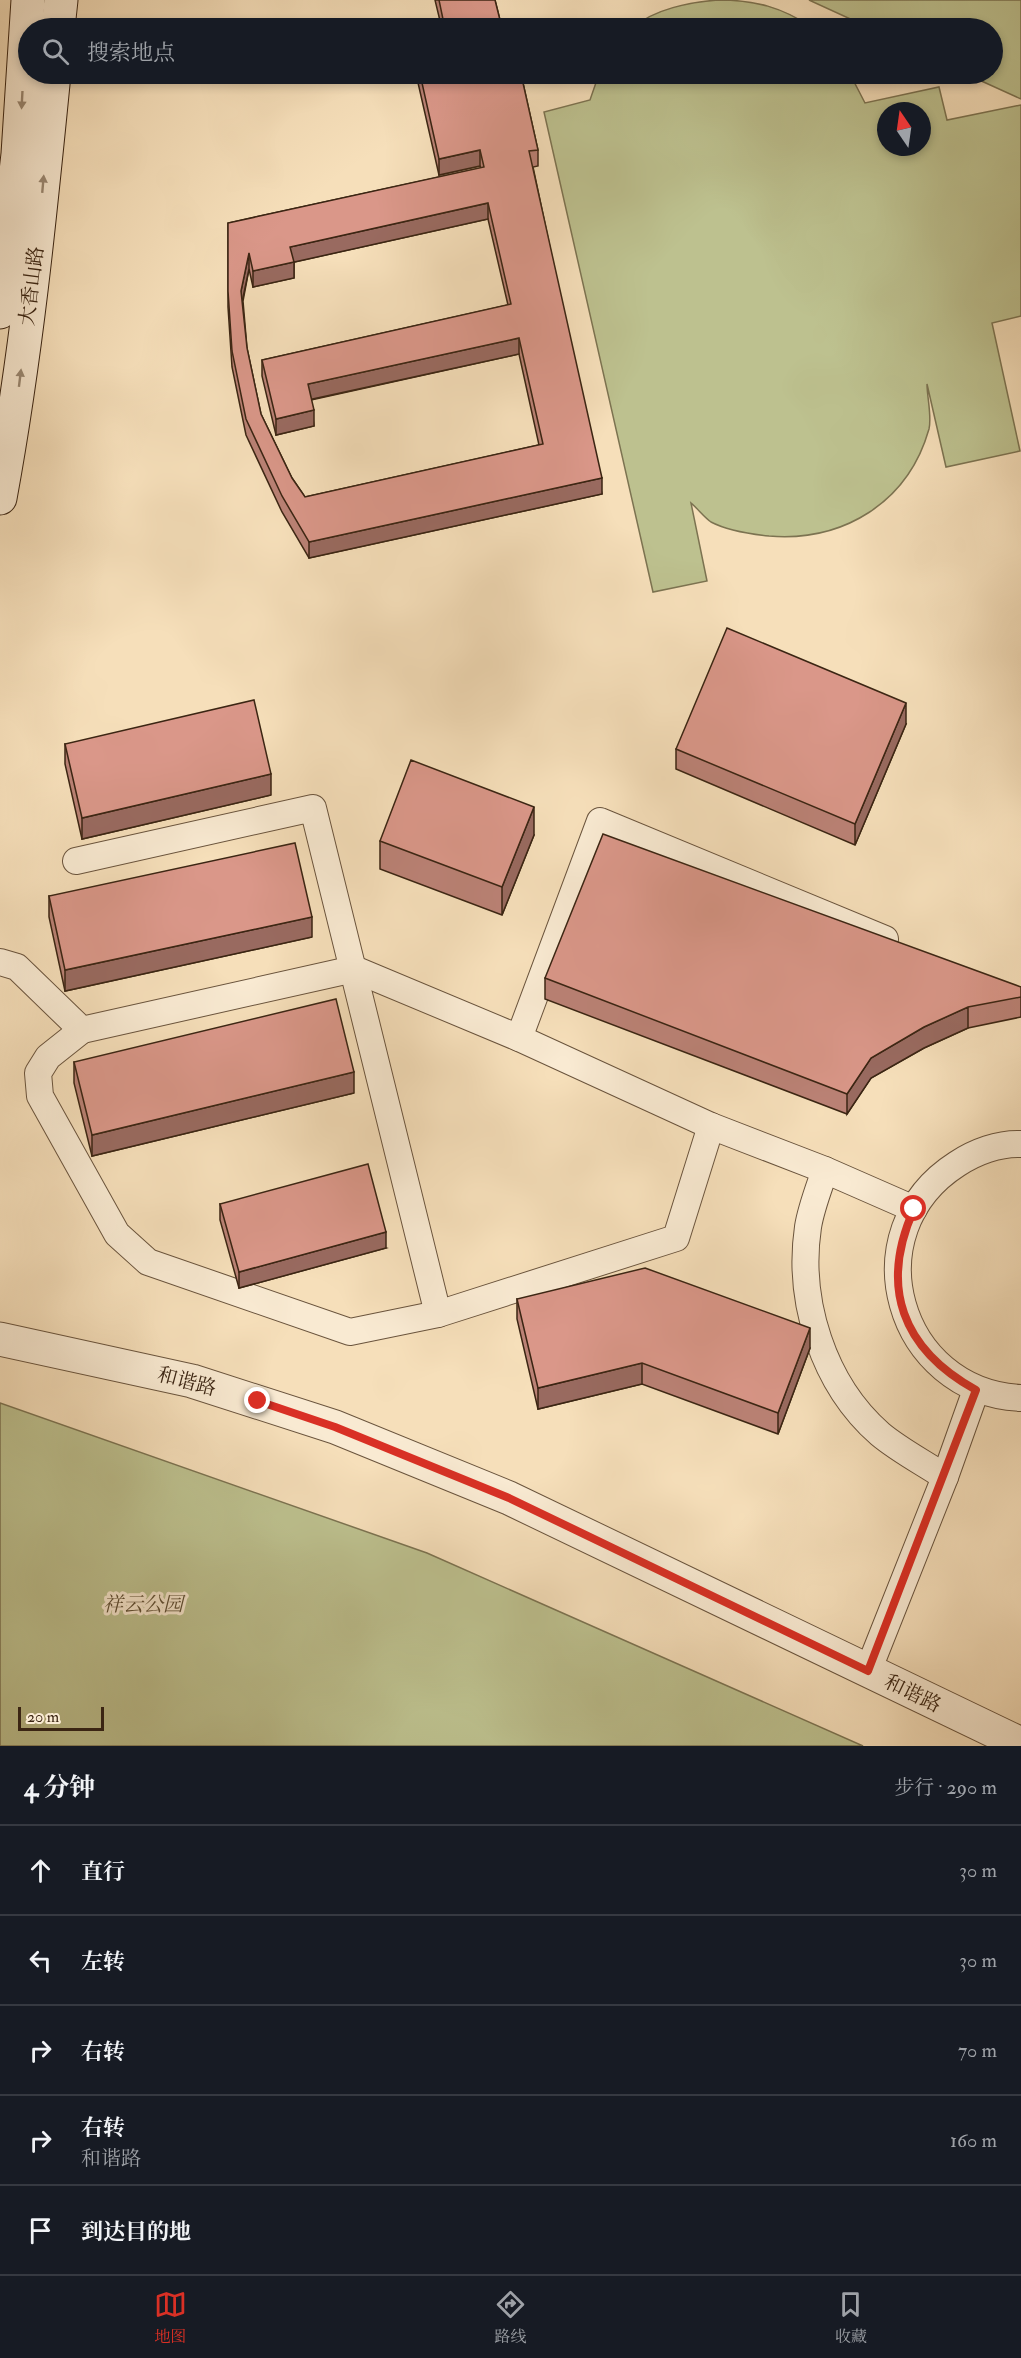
<!DOCTYPE html>
<html lang="zh">
<head>
<meta charset="utf-8">
<style>
	body { margin:0; font-family:"IM FELL Double Pica","Noto Serif SC",serif; background:#242831; color:#f1f3f6 }
	.compass { position:absolute; left:877px; top:102px; width:54px; height:54px; border-radius:50%; background:#171b24; box-shadow:0 3px 9px #0003; rotate:347deg }
	.scale { position:absolute; left:18px; bottom:15px; width:86px; box-sizing:border-box; padding-left:6px; border:3px solid #3b2513; border-top:0; font-size:16px; line-height:21px; white-space:nowrap; color:#3b2513; -webkit-text-stroke:4px #f9ead2; paint-order:stroke }
	.stop { position:absolute; width:18px; height:18px; margin:-14px; border:4px solid #d93025; border-radius:50%; background:#fff }
	.stop.end { background:#d93025; border-color:#fff; box-shadow:0 2px 6px #0008 }
	.list { margin:0; padding:0; list-style:none }
	h2 { display:flex; justify-content:space-between; align-items:center; height:78px; margin:0; padding:0 24px; font-size:26px }
	h2 small { font-size:20px; font-weight:400; color:#9ea1a6 }
	.list li { display:grid; grid-template-columns:39px 1fr auto; gap:18px; align-items:center; box-sizing:border-box; height:90px; padding:0 24px; border-top:2px solid #363941 }
	.list b { display:block; font-size:22px; white-space:nowrap }
	.list p { margin:0; font-size:20px; white-space:nowrap; color:#9ea1a6 }
	.list em { font-size:20px; font-style:normal; color:#9ea1a6 }
	.icon { flex:none; width:33px; height:33px; fill:none; stroke:currentColor; stroke-width:2; stroke-linecap:round; stroke-linejoin:round }
	.map { position:relative; flex:none; width:1021px; height:1746px; overflow:hidden }
	.search { position:absolute; background:#171b24; box-shadow:0 3px 9px #0003; left:18px; right:18px; top:18px; height:66px; display:flex; align-items:center; gap:15px; box-sizing:border-box; padding:0 21px; border-radius:33px; color:#9ea1a6; font-size:22px }
	.sheet { height:528px; background:#171b24 }
	nav { display:flex; justify-content:space-around; align-items:center; box-sizing:border-box; height:84px; border-top:2px solid #363941; background:#171b24; font-size:16px; color:#9ea1a6 }
	nav a { display:grid; justify-items:center; gap:3px }
	nav .on { color:#d93025 }
	.map>svg:first-child { display:block }
</style>
</head>
<body>
<div class="map">
<svg width="1021" height="1746" viewBox="0 0 1021 1746">
	<rect width="100%" height="100%" fill="#f6dfba"/>
	<filter id="stains"><feTurbulence type="fractalNoise" baseFrequency=".00333" numOctaves="4"/><feColorMatrix values="0 0 0 0 .2 0 0 0 0 .09 0 0 0 0 .02 0 0 0 .5 -.17"/></filter>
	<radialGradient id="worn" r=".72"><stop offset=".6" stop-color="#630" stop-opacity="0"/><stop offset="1" stop-color="#630" stop-opacity=".3"/></radialGradient>
	<g fill="#bdc18f" stroke="#7c7351" stroke-width="1.5" fill-rule="evenodd">
		<path d="M 718,0 C 755,0 782,7 813,28 L 633,28 C 653,9 691,2 718,0 Z"/>
		<polygon points="809,0 1021,0 1021,99 966,74 992,74 992,28 870,28"/>
		<path d="M 599,74 L 850,74 L 865,103 L 939,87 L 947,120 L 1021,105 L 1021,316 L 992,323 L 1020,451 L 946,467 L 927,384 C 927,397 932,416 929,429 C 908,503 843,542 769,536 C 750,534 728,531 711,522 C 704,517 698,509 691,503 L 707,581 L 653,592 L 544,112 L 590,100 ZM 886,111 L 922,111 L 922,147 L 886,147 Z"/>
		<polygon points="0,1403 427,1553 863,1746 0,1746"/>
	</g>
	<g fill="none" stroke-linecap="round" stroke-linejoin="round">
		<defs>
			<g id="minor">
				<polyline points="76,861 313,808 438,1314 350,1332 148,1262 117,1234 40,1096 38,1073 48,1057 82,1030"/>
				<polyline points="0,962 17,967 82,1030 354,969 519,1038 711,1126 825,1170 914,1209"/>
				<polyline points="519,1038 600,821 885,939"/>
				<path d="M 1021,1144 C 999,1143 975,1152 957,1164 C 851,1232 897,1392 1021,1398"/>
				<path d="M 825,1170 C 819,1188 811,1208 808,1227 C 797,1301 823,1384 880,1434 C 899,1450 924,1463 945,1477"/>
				<polyline points="438,1314 676,1238 711,1126"/>
				<polyline points="868,1671 945,1477 976,1390"/>
			</g>
			<polyline id="tertiary" points="0,1339 192,1381 335,1427 509,1498 1021,1744"/>
			<g id="secondary">
				<polyline points="58,28 61,0"/>
				<polyline points="0,312 18,154 28,0"/>
				<path d="M 0,498 C 26,357 40,216 54,74"/>
			</g>
		</defs>
		<use href="#minor" stroke="#6a543d" stroke-width="28"/>
		<use href="#tertiary" stroke="#6a543d" stroke-width="35"/>
		<use href="#secondary" stroke="#3b2513" stroke-width="35"/>
		<use href="#minor" stroke="#f9ead2" stroke-width="26"/>
		<use href="#tertiary" stroke="#f9ead2" stroke-width="33"/>
		<use href="#secondary" stroke="#f9ead2" stroke-width="33"/>
	</g>
	<g fill="#bb8276" stroke="#3b2513" stroke-width="1.5" fill-rule="evenodd">
		<polygon points="435,0 495,0 502,28 441,25"/>
		<path d="M 416,74 L 521,74 L 538,150 L 538,166 L 533,167 L 602,494 L 309,558 L 282,512 L 246,435 L 232,367 L 228,307 L 228,223 L 481,168 L 480,166 L 439,175 ZM 488,219 L 508,305 L 262,360 L 262,376 L 276,435 L 314,426 L 311,400 L 519,354 L 539,445 L 305,497 L 292,478 L 261,414 L 247,348 L 243,301 L 249,269 L 253,287 L 294,278 L 294,262 Z"/>
		<polygon points="906,724 855,845 676,769 676,749"/>
		<polygon points="65,744 271,795 82,839 65,764"/>
		<polygon points="534,835 502,915 380,869 380,841"/>
		<polygon points="49,896 312,937 65,991 49,917"/>
		<polygon points="545,978 1021,987 1021,1017 968,1028 924,1048 871,1078 847,1114 545,999"/>
		<polygon points="74,1062 354,1093 92,1156 74,1083"/>
		<polygon points="220,1204 386,1248 239,1288 220,1220"/>
		<polygon points="517,1299 810,1348 778,1434 642,1384 538,1409 517,1319"/>
	</g>
	<g fill="#996a60" stroke="#3b2513" stroke-width="1.5">
		<polygon points="480,150 480,166 439,175 439,159"/>
		<polygon points="488,203 488,219 290,263 290,247"/>
		<polygon points="249,253 249,269 241,307 241,291"/>
		<polygon points="294,262 294,278 253,287 253,271"/>
		<polygon points="519,338 519,354 308,400 308,384"/>
		<polygon points="314,410 314,426 276,435 276,419"/>
		<polygon points="602,478 602,494 309,558 309,542"/>
		<polygon points="906,703 906,724 855,845 855,824"/>
		<polygon points="271,774 271,795 82,839 82,818"/>
		<polygon points="534,807 534,835 502,915 502,887"/>
		<polygon points="312,917 312,937 65,991 65,970"/>
		<polygon points="968,1007 968,1028 924,1048 871,1078 847,1114 847,1094 871,1058 924,1027"/>
		<polygon points="354,1072 354,1093 92,1156 92,1135"/>
		<polygon points="386,1232 386,1248 239,1288 239,1272"/>
		<polygon points="810,1328 810,1348 778,1434 778,1413"/>
		<polygon points="642,1363 642,1384 538,1409 538,1388"/>
	</g>
	<g fill="#da9789" stroke="#3b2513" stroke-width="1.5" fill-rule="evenodd">
		<polygon points="439,0 495,0 502,28 425,28 444,24"/>
		<path d="M 420,74 L 521,74 L 538,150 L 529,151 L 602,478 L 309,542 L 282,496 L 246,419 L 232,351 L 228,291 L 228,223 L 484,167 L 480,150 L 439,159 ZM 488,203 L 511,304 L 262,360 L 276,419 L 314,410 L 308,384 L 519,338 L 543,444 L 305,497 L 292,478 L 261,414 L 247,348 L 241,291 L 249,253 L 253,271 L 294,262 L 290,247 Z"/>
		<polygon points="727,628 906,703 855,824 676,749"/>
		<polygon points="254,700 271,774 82,818 65,744"/>
		<polygon points="411,760 534,807 502,887 380,841"/>
		<polygon points="603,834 1021,987 1021,997 968,1007 924,1027 871,1058 847,1094 545,978"/>
		<polygon points="295,843 312,917 65,970 49,896"/>
		<polygon points="336,999 354,1072 92,1135 74,1062"/>
		<polygon points="368,1164 386,1232 239,1272 220,1204"/>
		<polygon points="645,1268 810,1328 778,1413 642,1363 538,1388 517,1299"/>
	</g>
	<defs><path id="oneway-solid" d="M-6-.8H1V-3.2L6.5 0L1 3.2V.8H-6Z" transform="scale(1.5)"/></defs>
	<g fill="#9a8872">
		<use href="#oneway-solid" transform="translate(22 100) rotate(93)"/>
		<use href="#oneway-solid" transform="translate(43 184) rotate(-85)"/>
		<use href="#oneway-solid" transform="translate(20 378) rotate(-83)"/>
	</g>
	<g fill="none" stroke-linecap="round" stroke-linejoin="round">
		<path stroke="#d93025" stroke-width="8" d="M 258,1401 L 335,1427 L 509,1498 L 868,1671 L 976,1390 C 902,1349 879,1287 914,1209"/>
	</g>
	<g text-anchor="middle" stroke-width="6" stroke-linejoin="round" paint-order="stroke">
		<g font-size="20" fill="#3b2513" stroke="#f9ead2">
			<text transform="translate(31 286) rotate(-83)" y="7">大香山路</text>
			<text transform="translate(187 1381) rotate(15)" y="7">和谐路</text>
			<text transform="translate(913 1693) rotate(26)" y="7">和谐路</text>
		</g>
		<g font-size="20" font-style="italic" fill="#5c4c32" stroke="#f9ead2">
			<text x="143" y="1611">祥云公园</text>
		</g>
	</g>
	<rect width="100%" height="100%" filter="url(#stains)"/>
	<rect width="100%" height="100%" fill="url(#worn)"/>
</svg>
<svg class="compass" viewBox="-18 -18 36 36"><path d="M0-13l5 13h-10z" fill="#e53935"/><path d="M0 13l5-13h-10z" fill="#9ea1a6"/></svg>
<div class="scale">20 m</div>
<div class="stop" style="left:914px;top:1209px"></div>
<div class="stop end" style="left:258px;top:1401px"></div>
<div class="search"><svg class="icon" aria-label="search" viewBox="0 0 24 24"><circle cx="10" cy="10" r="6"/><path d="M15 15l6 6"/></svg>搜索地点</div>
</div>
<section class="sheet">
<h2>4 分钟<small>步行 · 290 m</small></h2>
<ul class="list">
<li><svg class="icon" aria-label="ahead" viewBox="0 0 24 24"><path d="M12 20V5M6 11l6-6 6 6"/></svg><div><b>直行</b></div><em>30 m</em></li>
<li><svg class="icon" aria-label="left" viewBox="0 0 24 24"><path d="M17 20v-9H6M10 6l-5 5 5 5"/></svg><div><b>左转</b></div><em>30 m</em></li>
<li><svg class="icon" aria-label="right" viewBox="0 0 24 24"><path d="M7 20v-9h11M14 6l5 5-5 5"/></svg><div><b>右转</b></div><em>70 m</em></li>
<li><svg class="icon" aria-label="right" viewBox="0 0 24 24"><path d="M7 20v-9h11M14 6l5 5-5 5"/></svg><div><b>右转</b><p>和谐路</p></div><em>160 m</em></li>
<li><svg class="icon" aria-label="arrive" viewBox="0 0 24 24"><path d="M6 21V4h12l-3 4 3 4H6"/></svg><div><b>到达目的地</b></div></li>
</ul>
</section>
<nav>
<a class="on"><svg class="icon" aria-label="map" viewBox="0 0 24 24"><path d="M3 6l6-2 6 2 6-2v14l-6 2-6-2-6 2zM9 4v14M15 6v14"/></svg>地图</a>
<a><svg class="icon" aria-label="directions" viewBox="0 0 24 24"><path d="M12 3l9 9-9 9-9-9zM9 14v-3h6M13 9l2 2-2 2"/></svg>路线</a>
<a><svg class="icon" aria-label="saved" viewBox="0 0 24 24"><path d="M7 4h10v16l-5-4-5 4z"/></svg>收藏</a>
</nav>
</body>
</html>
